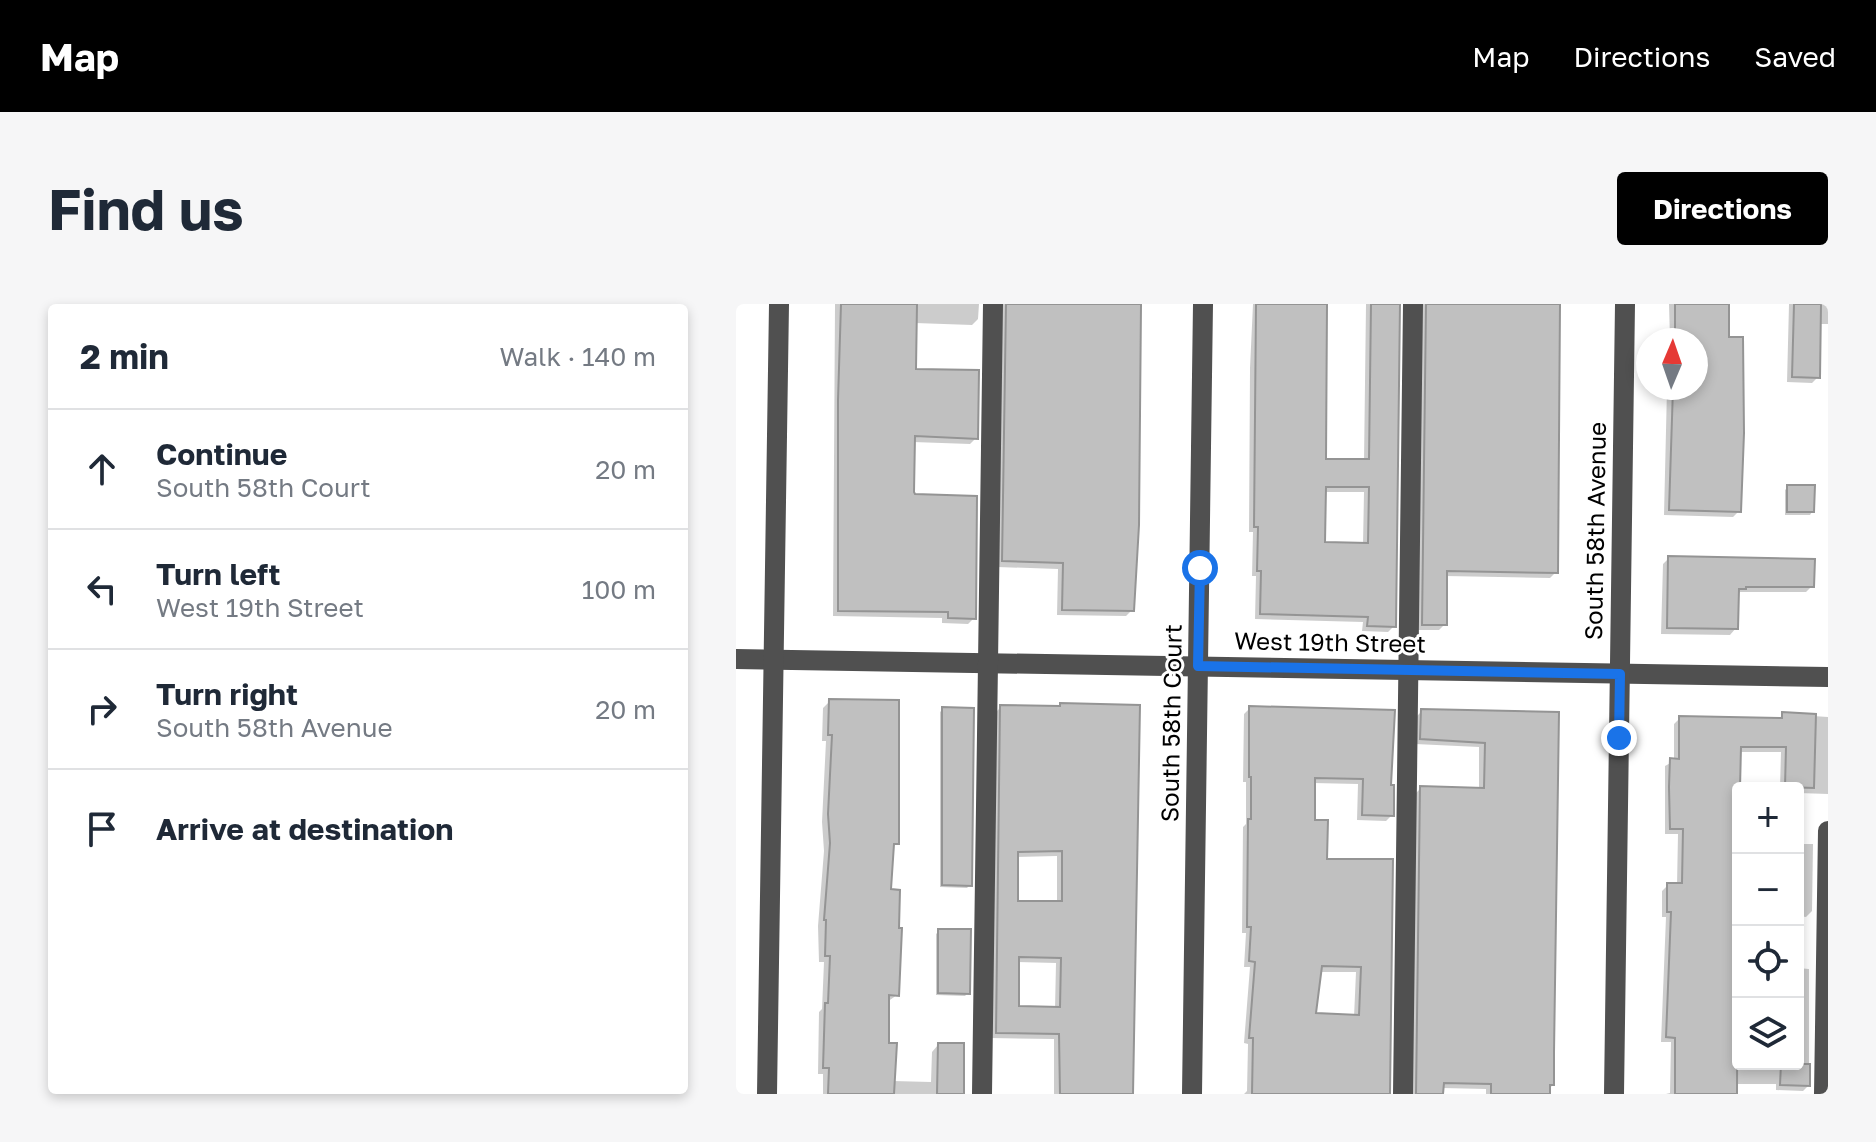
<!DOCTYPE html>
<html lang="en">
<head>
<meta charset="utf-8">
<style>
	body { margin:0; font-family:"Golos Text",sans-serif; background:#f6f6f7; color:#1f2937 }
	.controls { position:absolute; right:24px; bottom:24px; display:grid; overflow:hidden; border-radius:8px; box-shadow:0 4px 12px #0003 }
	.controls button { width:72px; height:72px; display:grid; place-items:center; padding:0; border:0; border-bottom:2px solid #e0e1e3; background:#fff; color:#1f2937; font:40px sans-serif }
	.compass { position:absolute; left:900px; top:24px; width:72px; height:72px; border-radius:50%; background:#fff; box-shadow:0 4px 12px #0003; rotate:2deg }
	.stop { position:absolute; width:24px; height:24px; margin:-18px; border:6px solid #1a73e8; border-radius:50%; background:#fff }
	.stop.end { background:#1a73e8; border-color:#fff; box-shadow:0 2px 8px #0008 }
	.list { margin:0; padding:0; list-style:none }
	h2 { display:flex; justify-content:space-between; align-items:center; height:104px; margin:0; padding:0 32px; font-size:34px }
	h2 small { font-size:26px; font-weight:400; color:#747a83 }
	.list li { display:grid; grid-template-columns:52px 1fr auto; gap:24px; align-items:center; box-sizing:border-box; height:120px; padding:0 32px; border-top:2px solid #e0e1e3 }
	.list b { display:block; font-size:30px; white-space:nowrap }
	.list p { margin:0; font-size:26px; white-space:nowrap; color:#747a83 }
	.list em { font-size:26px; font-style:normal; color:#747a83 }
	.icon { flex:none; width:44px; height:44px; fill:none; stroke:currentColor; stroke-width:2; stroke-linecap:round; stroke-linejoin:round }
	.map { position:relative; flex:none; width:1092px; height:790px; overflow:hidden; border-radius:8px }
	header { display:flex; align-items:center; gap:48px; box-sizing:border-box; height:112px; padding:0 40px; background:#000; color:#fff }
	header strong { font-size:38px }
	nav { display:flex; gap:44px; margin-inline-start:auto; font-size:28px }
	.intro { display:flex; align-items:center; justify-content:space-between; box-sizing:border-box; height:192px; padding:0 48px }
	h1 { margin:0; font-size:56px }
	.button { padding:20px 36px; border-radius:8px; background:#000; color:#fff; font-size:28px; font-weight:700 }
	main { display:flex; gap:48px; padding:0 48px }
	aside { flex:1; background:#fff; border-radius:8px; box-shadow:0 4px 12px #0003 }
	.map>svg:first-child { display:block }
</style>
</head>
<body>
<header>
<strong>Map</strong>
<nav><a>Map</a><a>Directions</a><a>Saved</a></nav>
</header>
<div class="intro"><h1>Find us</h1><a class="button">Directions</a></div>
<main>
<aside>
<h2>2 min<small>Walk · 140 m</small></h2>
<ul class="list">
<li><svg class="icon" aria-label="ahead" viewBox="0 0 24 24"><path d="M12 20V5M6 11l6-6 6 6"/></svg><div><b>Continue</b><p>South 58th Court</p></div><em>20 m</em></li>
<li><svg class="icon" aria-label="left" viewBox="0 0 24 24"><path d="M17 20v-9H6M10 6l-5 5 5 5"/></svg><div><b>Turn left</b><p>West 19th Street</p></div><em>100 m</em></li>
<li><svg class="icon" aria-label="right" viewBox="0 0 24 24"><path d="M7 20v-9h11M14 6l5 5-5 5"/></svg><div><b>Turn right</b><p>South 58th Avenue</p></div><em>20 m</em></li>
<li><svg class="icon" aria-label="arrive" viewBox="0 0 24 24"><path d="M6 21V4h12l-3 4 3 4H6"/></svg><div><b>Arrive at destination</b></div></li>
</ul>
</aside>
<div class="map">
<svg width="1092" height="790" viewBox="0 0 1092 790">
	<rect width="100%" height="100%" fill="#fff"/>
	<g fill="#0003" fill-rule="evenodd">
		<polygon points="99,0 243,0 242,15 236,21 179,19 178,67 240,134 234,140 177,138 176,188 238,314 232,320 206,319 206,314 97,312"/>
		<polygon points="261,0 404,0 396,306 390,312 321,311 322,265 261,263"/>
		<path d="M 517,0 L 589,0 L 588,157 L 628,157 L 630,0 L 662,0 L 658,322 L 652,328 L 626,327 L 627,318 L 519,315 L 520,272 L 516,272 L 517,228 L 513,228 L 514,64 ZM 588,188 L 628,188 L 627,241 L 587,240 Z"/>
		<polygon points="681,0 821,0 820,268 814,274 709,272 709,320 703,326 681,326"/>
		<polygon points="933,0 991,0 1003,207 997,213 928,211 931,84 960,84 960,36 934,36"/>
		<polygon points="1053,0 1092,0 1092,20 1083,20 1082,73 1076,79 1051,78"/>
		<polygon points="1052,183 1076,208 1074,211 1049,211 1049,186"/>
		<polygon points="933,254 1076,282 1070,288 1004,288 1001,291 1000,324 994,331 925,330 927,260"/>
		<polygon points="94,397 161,539 155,544 153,587 161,691 151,698 151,741 157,777 195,778 196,748 202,741 228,790 87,790 87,770 82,770 83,708 86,705 88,658 83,658 82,622 88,547 86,518 90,437 86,437 87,404"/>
		<path d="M 265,403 L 402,403 L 395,790 L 318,790 L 318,735 L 255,734 L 259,409 ZM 321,552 L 321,599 L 280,599 L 280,553 ZM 281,658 L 320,659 L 319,705 L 281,704 Z"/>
		<path d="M 514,404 L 653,483 L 656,511 L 650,517 L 621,516 L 622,480 L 577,479 L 577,518 L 589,557 L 655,557 L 652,790 L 508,790 L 511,787 L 512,740 L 508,739 L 514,663 L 508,663 L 510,629 L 506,629 L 507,523 L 510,520 L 510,478 L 507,478 L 508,410 ZM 584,668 L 620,668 L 618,713 L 578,711 Z"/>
		<polygon points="207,405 234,581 231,584 204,583 204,408"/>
		<polygon points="686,407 821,410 816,781 812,790 750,790 750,785 706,784 705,790 675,790 679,490 685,484 743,484 743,443 679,440 680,413"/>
		<polygon points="1047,410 1092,413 1092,490 1062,489 1062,484 1044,484 1045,448 1003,448 1000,623 1002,623 1000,708 1002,708 1002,760 1062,760 1062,664 1073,665 1073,781 1067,787 1040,786 1040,780 999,780 999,790 930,790 934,789 935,738 925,738 930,613 926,613 926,587 932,581 941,581 942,530 929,530 929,462 938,457 938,420 944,414 1042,416"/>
		<polygon points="1062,540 1077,540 1076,607 1070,613 1062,612"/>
		<polygon points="203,627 232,689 229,692 200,691 200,630"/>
	</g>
	<g fill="#c0c0c0" stroke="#949494" stroke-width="2" fill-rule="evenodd">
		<polygon points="105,0 181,0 180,65 243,66 242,135 179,132 178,188 179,190 241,192 240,315 212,314 212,308 102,307 102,96"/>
		<polygon points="270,0 405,0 403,221 398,307 326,306 327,259 266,257"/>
		<path d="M 520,0 L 591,0 L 590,155 L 633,155 L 635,0 L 664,0 L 660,323 L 631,322 L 632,313 L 524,310 L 525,267 L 521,267 L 522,223 L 518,223 ZM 590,183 L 633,183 L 632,239 L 589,238 Z"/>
		<polygon points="690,0 824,0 822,269 711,267 711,321 686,321"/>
		<polygon points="939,0 993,0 993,33 1007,33 1008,129 1005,208 933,206 937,84 960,84 960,36 939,36"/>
		<polygon points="1058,0 1085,0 1084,74 1056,73"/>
		<polygon points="1051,181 1079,181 1078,208 1051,208"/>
		<polygon points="932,252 1079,255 1078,283 1010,283 1010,285 1003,285 1002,325 931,324"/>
		<polygon points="93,395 163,396 163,540 158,540 155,585 164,586 163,624 166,624 163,692 153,691 153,739 161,739 158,790 92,790 93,764 87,764 89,699 92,699 94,652 89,652 90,616 88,616 94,539 92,510 96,431 92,431"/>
		<path d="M 324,399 L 404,401 L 397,790 L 324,790 L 323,730 L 260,729 L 264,401 L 324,402 ZM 326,547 L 326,597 L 282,597 L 282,548 ZM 283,653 L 325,654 L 324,703 L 283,702 Z"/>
		<path d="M 513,402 L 659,406 L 655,481 L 658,481 L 658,512 L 626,511 L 627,475 L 579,474 L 579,516 L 592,516 L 591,555 L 657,555 L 654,790 L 516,790 L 517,734 L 513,734 L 519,658 L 513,657 L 515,623 L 511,623 L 512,515 L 515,515 L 515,473 L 513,473 ZM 586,662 L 625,663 L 623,711 L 580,709 Z"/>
		<polygon points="206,403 238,404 236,582 206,581"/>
		<polygon points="685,405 823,408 818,748 818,781 814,781 814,790 755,790 755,780 708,779 707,790 680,790 684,482 748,484 749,439 684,435"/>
		<polygon points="1046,408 1080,410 1078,484 1049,483 1050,443 1005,443 1004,484 1002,484 1001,790 939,790 939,734 930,733 935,608 931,608 931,579 946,579 947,525 934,525 933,483 934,454 943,455 943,412 1046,414"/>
		<polygon points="202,625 235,625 234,690 202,689"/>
		<polygon points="202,739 228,739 228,790 201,790"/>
		<polygon points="1045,760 1074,760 1074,782 1044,781"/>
	</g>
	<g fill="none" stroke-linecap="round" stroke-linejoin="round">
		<g stroke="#505050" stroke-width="20">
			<polyline points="0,355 1092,373"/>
			<polyline points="31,790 43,0"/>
			<polyline points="246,790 257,0"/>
			<polyline points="456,790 467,0"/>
			<polyline points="667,790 677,0"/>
			<polyline points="878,790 889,0"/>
			<polyline points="1088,790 1092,527"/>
		</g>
	</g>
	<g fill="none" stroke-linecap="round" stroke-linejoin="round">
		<polyline stroke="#1a73e8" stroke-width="10" points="464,264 462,362 884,370 883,434"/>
	</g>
	<g text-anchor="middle" stroke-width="6" stroke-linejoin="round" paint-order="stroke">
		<g font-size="24" fill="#000" stroke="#fff">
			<text transform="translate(860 227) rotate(-89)" y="8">South 58th Avenue</text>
			<text transform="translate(594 339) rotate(1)" y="8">West 19th Street</text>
			<text transform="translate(436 419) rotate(-89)" y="8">South 58th Court</text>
		</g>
	</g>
</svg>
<div class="controls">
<button>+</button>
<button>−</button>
<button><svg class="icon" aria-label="locate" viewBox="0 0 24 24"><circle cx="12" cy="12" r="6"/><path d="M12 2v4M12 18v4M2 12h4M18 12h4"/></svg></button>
<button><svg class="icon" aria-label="layers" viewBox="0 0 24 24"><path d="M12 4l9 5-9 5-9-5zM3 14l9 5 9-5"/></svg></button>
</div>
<svg class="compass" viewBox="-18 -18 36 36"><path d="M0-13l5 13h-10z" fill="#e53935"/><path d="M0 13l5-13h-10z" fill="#747a83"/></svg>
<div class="stop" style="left:464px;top:264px"></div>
<div class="stop end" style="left:883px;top:434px"></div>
</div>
</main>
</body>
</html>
